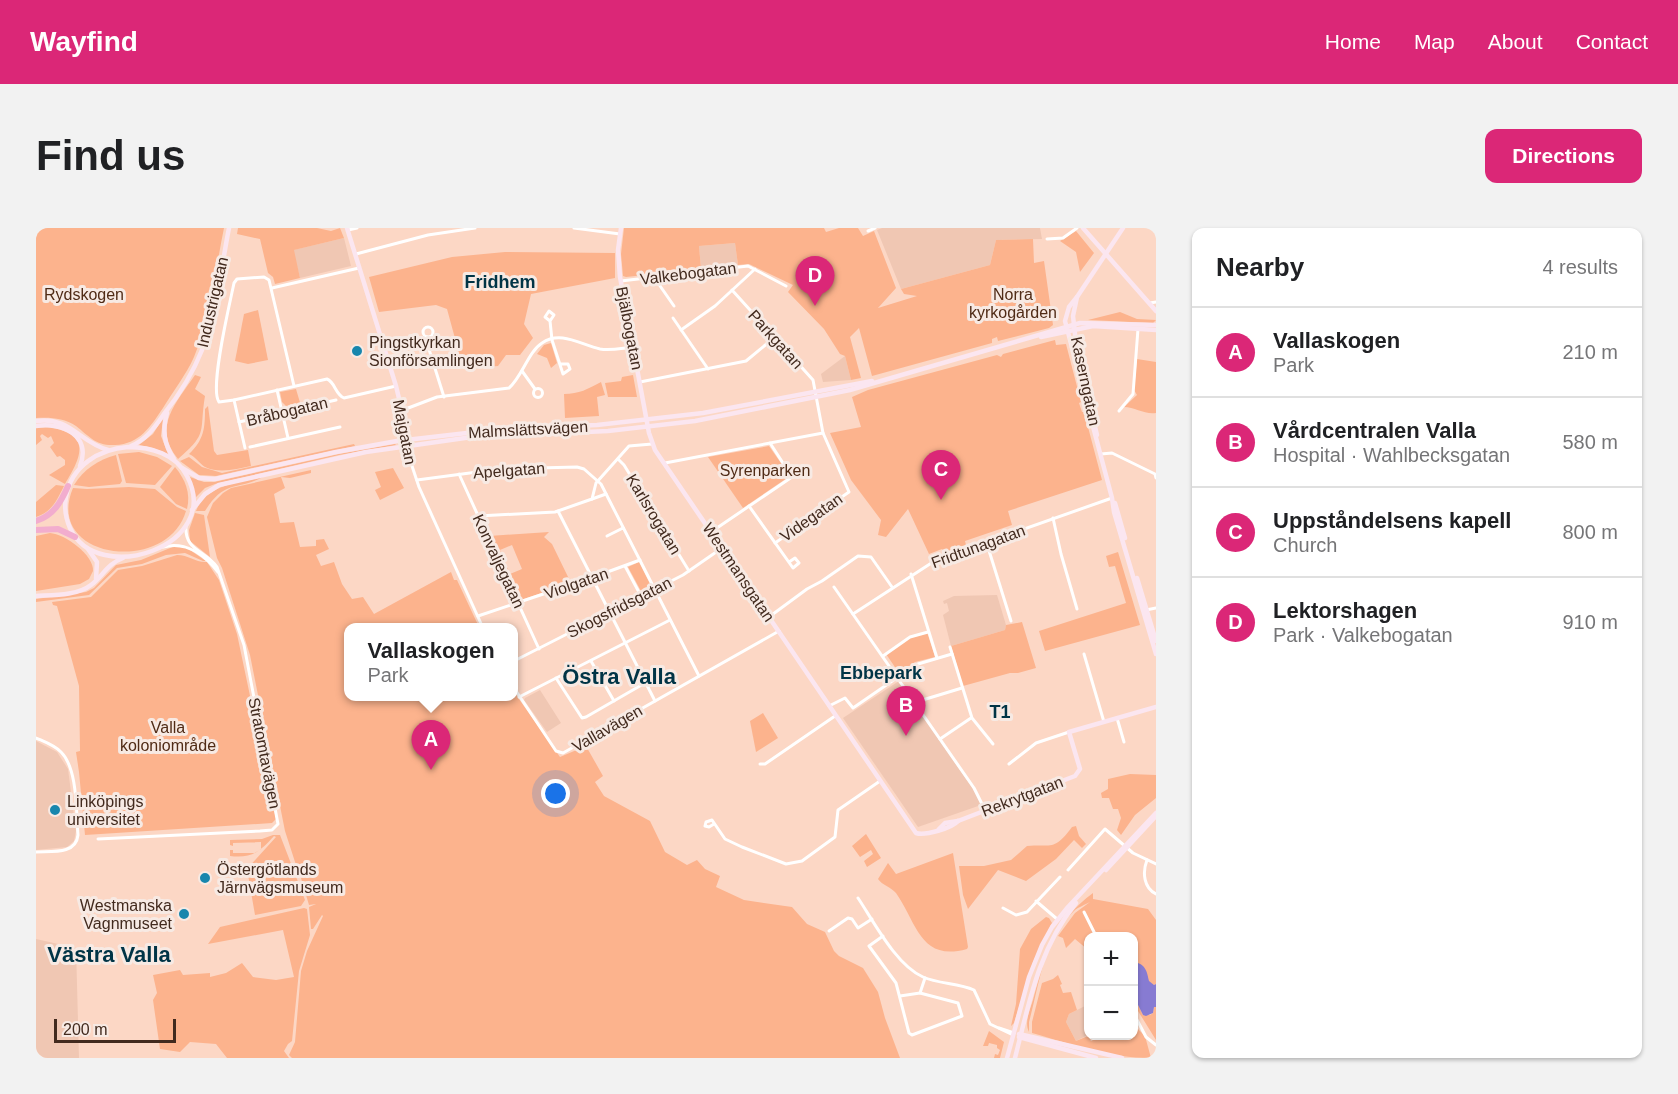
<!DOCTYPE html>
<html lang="en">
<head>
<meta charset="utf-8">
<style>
	body { margin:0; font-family:Helvetica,sans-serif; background:#f2f2f2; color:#202124 }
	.controls { position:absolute; right:18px; bottom:18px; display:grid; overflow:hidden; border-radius:12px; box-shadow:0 2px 4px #0004 }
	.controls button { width:54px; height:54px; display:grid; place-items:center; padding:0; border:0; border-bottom:2px solid #e0e0e0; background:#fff; color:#202124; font:30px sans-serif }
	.scale { position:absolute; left:18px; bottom:15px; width:122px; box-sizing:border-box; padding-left:6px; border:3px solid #422a1e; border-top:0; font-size:16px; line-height:21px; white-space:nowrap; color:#422a1e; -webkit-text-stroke:4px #f7eae4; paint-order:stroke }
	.you { position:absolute; left:520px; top:566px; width:21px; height:21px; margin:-15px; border:4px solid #fff; border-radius:50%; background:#1a73e8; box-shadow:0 0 0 9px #1a73e833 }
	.badge { display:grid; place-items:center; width:39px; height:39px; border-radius:50%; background:#db2777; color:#fff; font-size:20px; font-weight:700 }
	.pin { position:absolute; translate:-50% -50px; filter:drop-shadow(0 2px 3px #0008) }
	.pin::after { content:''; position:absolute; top:32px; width:21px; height:18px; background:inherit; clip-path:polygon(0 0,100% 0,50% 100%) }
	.popup { position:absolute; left:308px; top:395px; width:174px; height:78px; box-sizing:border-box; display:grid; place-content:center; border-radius:12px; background:#fff; filter:drop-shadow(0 2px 4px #0005); font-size:20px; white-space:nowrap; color:#757577 }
	.popup b { font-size:22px; color:#202124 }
	.popup::after { content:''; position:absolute; left:50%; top:100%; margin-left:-12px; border:12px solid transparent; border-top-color:#fff }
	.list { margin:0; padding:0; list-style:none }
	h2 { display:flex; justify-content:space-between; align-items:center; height:78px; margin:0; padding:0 24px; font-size:26px }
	h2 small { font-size:20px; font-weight:400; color:#757577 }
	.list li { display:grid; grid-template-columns:39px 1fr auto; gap:18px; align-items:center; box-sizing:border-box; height:90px; padding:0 24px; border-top:2px solid #e0e0e0 }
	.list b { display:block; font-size:22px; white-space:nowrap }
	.list p { margin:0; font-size:20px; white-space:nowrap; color:#757577 }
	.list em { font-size:20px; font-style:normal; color:#757577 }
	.map { position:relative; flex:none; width:1120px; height:830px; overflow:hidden; border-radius:12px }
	header { display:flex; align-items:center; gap:36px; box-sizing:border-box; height:84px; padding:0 30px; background:#db2777; color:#fff }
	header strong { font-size:28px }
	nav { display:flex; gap:33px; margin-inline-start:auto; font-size:21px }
	.intro { display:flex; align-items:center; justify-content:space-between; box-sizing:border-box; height:144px; padding:0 36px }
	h1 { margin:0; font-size:42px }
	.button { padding:15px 27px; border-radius:12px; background:#db2777; color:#fff; font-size:21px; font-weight:700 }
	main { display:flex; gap:36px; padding:0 36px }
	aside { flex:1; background:#fff; border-radius:12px; box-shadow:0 2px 4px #0004 }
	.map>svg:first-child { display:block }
</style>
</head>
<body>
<header>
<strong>Wayfind</strong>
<nav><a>Home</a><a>Map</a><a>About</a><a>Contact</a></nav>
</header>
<div class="intro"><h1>Find us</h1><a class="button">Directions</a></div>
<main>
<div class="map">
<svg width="1120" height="830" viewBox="0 0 1120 830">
	<rect width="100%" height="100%" fill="#fcd7c5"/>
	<g fill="#f0c7b3">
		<polygon points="846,0 1004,0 1006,11 960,12 954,37 865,61 841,2"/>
		<polygon points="308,10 315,38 264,50 257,22"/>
		<polygon points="699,15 702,37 665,41 663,18"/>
		<polygon points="809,128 815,152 787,154 785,146"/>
		<polygon points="961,367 970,397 969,402 915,418 907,387 913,383 911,375 908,376 907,373 918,368"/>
		<polygon points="863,453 939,564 945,577 882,599 807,490"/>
		<polygon points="504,462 525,495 511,504 488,472 489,470"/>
		<polygon points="0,513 21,524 32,541 40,603 38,613 31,619 0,622"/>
		<polygon points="0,711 40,720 43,830 0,830"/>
		<polygon points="1049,778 1052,779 1052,807 1040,813 1030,794 1033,786"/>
	</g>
	<g fill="#fcb38d" fill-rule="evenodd">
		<path d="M 0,0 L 188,0 C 179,43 175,89 158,129 C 150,147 137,163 127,180 C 114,199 104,216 79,217 C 60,218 54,209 40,198 C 28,190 14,189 0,190 Z"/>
		<polygon points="202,0 281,0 295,3 304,0 308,10 258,22 264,50 239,56 237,49 232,45 224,11 201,6"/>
		<polygon points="588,0 788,0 790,4 803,0 822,0 827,8 838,3 860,60 842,80 881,68 868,66 865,61 954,37 960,12 997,11 998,35 1008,33 1017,97 1013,100 962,113 961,109 956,111 956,115 836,148 823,100 814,109 825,150 815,152 809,128 804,126 788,101 752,64 757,57 713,36 702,37 699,15 663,18 665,41 590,49 587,48 585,26"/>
		<polygon points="1040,3 1058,25 1044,44 1040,24 1024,13"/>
		<polygon points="469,24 579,25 579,50 495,66 488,96 497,110 484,127 470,127 462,138 449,139 443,134 426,136 411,81 400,77 343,84 333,49 416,29"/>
		<polygon points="222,82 232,132 212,136 199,133 208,86"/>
		<polygon points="1084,84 1101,91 1120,92 1117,95 1052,92"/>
		<polygon points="1019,112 1020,117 1030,116 1045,174 1043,175 1046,184 1048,184 1066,252 972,283 976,297 929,313 930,317 908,324 906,321 893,326 872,281 850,309 842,307 845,292 815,252 794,205 825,199 816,169 832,162 961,127 965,129 967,126"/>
		<polygon points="515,115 521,135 515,140 511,130 501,126 508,117"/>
		<path d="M 1101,131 L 1120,134 L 1120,185 C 1109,187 1099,179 1088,179 L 1101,167 L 1098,162 Z"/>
		<path d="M 159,147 L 165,149 L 159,161 L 169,168 C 163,204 173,205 142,231 C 116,199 140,175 159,147 Z"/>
		<polygon points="597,147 601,169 572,169 569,155 585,153 586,149"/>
		<path d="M 565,154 L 569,167 L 561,169 L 563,188 L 529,190 L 528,166 C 543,166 552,161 565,154 Z"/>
		<polygon points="260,161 265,178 261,179 260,175 250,178 246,174 244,164"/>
		<path d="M 172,178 L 178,223 L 181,227 L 212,222 L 215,238 C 200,241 184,246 169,239 C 163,235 160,229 153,226 C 168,212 169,200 169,181 Z"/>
		<polygon points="127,190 125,208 132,226 117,220 103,217 117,206"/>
		<path d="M 12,199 C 55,206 47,227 29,256 L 13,247 L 29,237 L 29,232 L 24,228 L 21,229 L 14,219 L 18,215 L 15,208 L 12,210 L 6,206 L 4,208 L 6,212 L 0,217 L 0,200 Z"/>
		<polygon points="318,216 319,218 180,248 163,247 144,233 153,229 166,239 186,245"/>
		<polygon points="359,216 360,217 303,227 179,256 169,260 159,270 154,249 168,254 178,254 303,226"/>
		<polygon points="733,218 754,248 707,280 672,229"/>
		<polygon points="103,224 121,229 136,238 119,257 90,255 82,226"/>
		<path d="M 80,227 L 86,253 L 84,256 L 53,259 L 38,257 C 48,241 62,232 80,227 Z"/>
		<path d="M 139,239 C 149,251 155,265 151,281 L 140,276 L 124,259 Z"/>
		<polygon points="357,240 368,260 344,272 339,262 345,259 339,244"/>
		<polygon points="275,242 275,245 254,250 245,249 249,260 238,266 244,295 258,294 264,319 280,318 280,312 288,311 293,321 280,327 285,338 298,334 306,356 316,371 327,369 338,386 415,344 418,352 421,352 443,399 312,400 312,468 478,468 478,464 524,529 550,518 567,548 559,554 568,568 614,593 629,624 651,637 661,632 669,641 684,648 680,659 708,672 756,679 771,696 789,704 798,723 803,728 827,740 842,764 849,790 864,830 256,830 253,827 259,814 265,743 271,723 287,688 286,687 277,701 275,701 273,679 280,676 273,677 265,650 267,650 260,637 249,603 214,427 186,340 181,330 171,289 177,275 187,265 195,260"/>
		<path d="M 227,249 C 200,263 189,251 169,283 L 160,283 C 171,256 202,255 227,249 Z"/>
		<path d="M 20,257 L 28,258 C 21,272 16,284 0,289 L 0,274 Z"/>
		<path d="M 93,259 L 119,261 L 141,279 L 150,283 C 131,348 7,331 37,260 L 51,261 Z"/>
		<polygon points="159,285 168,287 174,329 154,313 153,302"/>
		<path d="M 513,304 L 508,309 L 516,316 L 535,355 L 482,373 L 453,308 ZM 476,317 L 486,341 L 474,346 L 464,322 Z"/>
		<path d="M 14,305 C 29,306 58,327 57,343 L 53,351 L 44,356 L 0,363 L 0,308 Z"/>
		<polygon points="139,318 151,320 170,333 167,333 149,325 130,327 106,336 81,340 53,367 0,374 0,371 50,364 58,360 80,337 105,332"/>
		<polygon points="1082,324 1104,397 1009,423 1003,403 1090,375 1079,338 1073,339 1070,328"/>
		<path d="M 141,327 C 153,327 160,335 171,334 L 183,352 L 201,406 L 240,591 L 236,595 L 49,607 L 43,544 L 40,524 L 44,523 L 43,458 L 21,378 L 17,377 L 16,374 L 55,369 L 82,342 L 106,338 Z"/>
		<polygon points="603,334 616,360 606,365 592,339"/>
		<polygon points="986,394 1000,440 982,445 974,445 927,458 915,418 969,402 970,397"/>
		<polygon points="891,404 899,429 879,434 863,445 850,426 874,409"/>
		<polygon points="727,485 742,510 720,524 714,493"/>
		<polygon points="1094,546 1120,547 1120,570 1099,587 1085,607 1081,602 1085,590 1082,581 1077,581 1073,570 1066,570 1065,565 1072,561 1072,551"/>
		<path d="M 1040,598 L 1043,608 L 1050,616 L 1046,620 L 1038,612 L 1020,631 L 990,653 L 962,642 L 932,681 L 927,667 L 923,638 L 948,638 L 975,632 L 991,618 C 1017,616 1018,623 1036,599 Z"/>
		<polygon points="830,606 845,630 831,639 828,633 837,626 835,622 824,629 816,618"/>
		<path d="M 237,607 L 244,607 L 269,672 L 265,678 L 219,687 L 211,641 L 240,609 L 238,608 C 225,623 215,631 194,628 L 194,622 L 197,622 L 197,625 L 219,625 L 225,621 L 225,614 L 197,615 L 197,618 L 194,617 L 194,612 L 226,611 Z"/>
		<path d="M 917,625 L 932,719 L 931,721 C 884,734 881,695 860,665 C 855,659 846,657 842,651 L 852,635 L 860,646 Z"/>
		<path d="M 1057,665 L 1057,671 L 1112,681 L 1120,692 L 1120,756 L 1118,757 L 1113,754 L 1100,734 L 1098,734 L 1098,708 L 1052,708 L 1052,736 L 1051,736 L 1048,730 L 1051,721 L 1039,711 L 1030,720 L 1027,710 L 1022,708 L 1039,685 L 1054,674 C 1049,677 1042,679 1038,683 C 1008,709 1003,758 993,794 L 993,804 C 988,794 994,782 997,772 C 1010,725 1019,693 1057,665 Z"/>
		<polygon points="268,680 271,681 274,707 263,743 256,813 252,816 248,823 253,830 191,830 180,816 154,814 144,824 124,821 117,772 121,765 117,747 144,742 147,747 174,745 174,749 190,745 206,735 217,749 240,752 258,749 247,702 172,716 184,699"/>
		<polygon points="1010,689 1013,690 1016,695 997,734 978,795 975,798 980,776 984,721 995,701"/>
		<path d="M 1022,747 L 1026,756 L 1024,757 L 1027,765 L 1035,764 L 1041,782 L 1033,786 L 1030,794 L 1040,813 L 1052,808 L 1055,813 L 1065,808 L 1098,808 L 1098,797 L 1109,808 L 1115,830 C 1074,830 1035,816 996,805 L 996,794 L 1006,755 L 1017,751 Z"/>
		<polygon points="1098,769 1107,787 1114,787 1117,785 1118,778 1120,779 1120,812 1102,783 1098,784"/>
		<polygon points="953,803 968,814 964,830 958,830 959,826 962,827 964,822 961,820 961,817 953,815 952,818 947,818"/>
	</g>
	<path fill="#877bd2" d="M 1098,734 C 1110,736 1111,744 1113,753 L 1118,757 L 1120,756 L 1120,779 L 1118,779 L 1117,785 L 1110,788 L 1107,787 L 1098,769 Z"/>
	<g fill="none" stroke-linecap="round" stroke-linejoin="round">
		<g stroke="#fff" stroke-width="3">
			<polyline points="538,0 584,6"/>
			<polyline points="312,2 321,0"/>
			<polyline points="832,3 839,0"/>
			<polyline points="1011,11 1027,10 1041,0"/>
			<polyline points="320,26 392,7 439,0"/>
			<polyline points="620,48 622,55 638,78"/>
			<polyline points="585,53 712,38 750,58"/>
			<polyline points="236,60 323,40"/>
			<polyline points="696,62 777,152 787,205 813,264 739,315"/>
			<polyline points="1114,75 1120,74"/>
			<polyline points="637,90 672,141"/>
			<polyline points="514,93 509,89 513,83 518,87 514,93 516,112 527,146 534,141 532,136 524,136"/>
			<circle cx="392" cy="104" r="5"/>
			<polyline points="645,102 679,78 719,41"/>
			<polyline points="391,109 391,115 408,169"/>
			<polyline points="486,143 499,161"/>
			<polyline points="604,154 710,133 739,109"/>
			<path d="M 258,158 L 233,52 L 228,49 L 201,51 L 198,55 C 194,75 173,161 183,174 L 198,172 L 291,151 C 299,154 299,166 308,170 L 360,158"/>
			<circle cx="502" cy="165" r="4.5"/>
			<polyline points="241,162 252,210"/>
			<polyline points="198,172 209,220"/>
			<path d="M 367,182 L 401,169 L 473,160 C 486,149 492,124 506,115 C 525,102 545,117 564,121 C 575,123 586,120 597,119"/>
			<polyline points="1083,183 1097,166 1102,101"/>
			<polyline points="203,194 300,172"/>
			<polyline points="372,218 374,232 383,259 447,400"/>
			<polyline points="214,219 304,199"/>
			<polyline points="1065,226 1076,225 1119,246 1120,250"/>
			<polyline points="582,231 588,237 653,343"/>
			<polyline points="629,235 787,205"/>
			<polyline points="423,246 503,421"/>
			<polyline points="381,252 464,241 541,239 548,241 565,256 663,448"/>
			<polyline points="556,271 570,266"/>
			<polyline points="713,278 757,340 763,335 759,330 753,334"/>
			<polyline points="522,283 619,473"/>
			<polyline points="442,288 519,284 556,271 560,255 593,218 616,216"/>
			<polyline points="1017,290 1025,326 1041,381"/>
			<polyline points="675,304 756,249 734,215"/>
			<polyline points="571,308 587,300"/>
			<polyline points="950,313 975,393"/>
			<path d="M 127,319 C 149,313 168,326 182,344"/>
			<polyline points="589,338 605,368"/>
			<polyline points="875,346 901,430"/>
			<polyline points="798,359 938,560 949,582"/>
			<polyline points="1110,382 1120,380"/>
			<polyline points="817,386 900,332 1076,270"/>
			<polyline points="442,388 555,350 604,332"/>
			<polyline points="733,389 771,361 786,353 822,328 835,329 856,359"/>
			<polyline points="914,419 936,490 957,516"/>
			<polyline points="1048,426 1068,494"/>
			<polyline points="847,428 874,409 892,404"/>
			<polyline points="478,433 647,347 686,320"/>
			<polyline points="555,433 578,473"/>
			<polyline points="520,450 546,490 550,489 609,455"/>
			<polyline points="863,450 882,436 916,426"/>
			<polyline points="478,460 520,523 527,525 743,403"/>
			<polyline points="483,469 634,392"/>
			<polyline points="880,474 926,460"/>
			<polyline points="793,478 809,470 817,480 862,449"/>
			<polyline points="1081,490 1088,514"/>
			<path d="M 0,510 C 9,514 18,517 25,524 C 42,541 40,584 42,607 C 40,627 15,623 0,624"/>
			<polyline points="904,511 935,490"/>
			<polyline points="724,536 729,536 799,488"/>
			<polyline points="973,536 1000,515 1033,504"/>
			<polyline points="678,596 673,599 669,598 670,594 676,592 689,611 706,619 750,636 766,633 799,609 802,582 844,553"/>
			<path d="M 62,611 L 224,603 L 236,602 L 242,596 L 208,417 L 181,339 C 169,322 148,323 150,297"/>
			<path d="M 1111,632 C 1106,645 1108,660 1120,666"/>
			<polyline points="1032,642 1069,601 1097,625 1120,636"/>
			<path d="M 822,670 C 838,694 860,737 887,749 C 903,756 922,755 938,762 L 954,796 L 977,807"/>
			<polyline points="1000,673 1021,691"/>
			<polyline points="967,680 980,687 991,684 1024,649"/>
			<polyline points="1048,684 1060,708"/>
			<polyline points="793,703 812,690 816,691 822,700 836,691"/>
			<polyline points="847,708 833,718 860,755 873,805 876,807 926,788 922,775 884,765 889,750"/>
			<polyline points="864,768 884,765"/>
			<polyline points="1098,786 1110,809 1120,817"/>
			<polyline points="963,800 978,805"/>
		</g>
		<g stroke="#fbe6f0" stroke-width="4.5">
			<polyline points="311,0 360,158 367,187 371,213"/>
			<path d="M 585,0 L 582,22 L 584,49 L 613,205 L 619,222 L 880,605 C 889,608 916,600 922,593"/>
			<polyline points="1047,0 1120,83"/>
			<polyline points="1087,0 1041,69 1033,79 1029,93 1076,270 1078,284 1120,426"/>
			<polyline points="1041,69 1037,88 1041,124 1061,207"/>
			<polyline points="1005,109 1057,98 1120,102"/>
			<path d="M 131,185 C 126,203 128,216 138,231"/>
			<path d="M 0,193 C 34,188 43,214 72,222"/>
			<path d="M 0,198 C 26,194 56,207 44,238"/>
			<path d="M 95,218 C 111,211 119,199 128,186 C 143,167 157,145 166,122 C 181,84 185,40 193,0"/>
			<path d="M 92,219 C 115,219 140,226 151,248 C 188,318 61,360 34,300 C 30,291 28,280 30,269 C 35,238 63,221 92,219 Z"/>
			<polyline points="146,240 163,250 179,251 300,224 361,213 466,201 561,197 623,190 667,185 836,153"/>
			<polyline points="1079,275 1089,310"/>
			<polyline points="156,282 169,266 183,257 330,224 436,209 572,203 659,193 814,162 1044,95 1120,97"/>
			<polyline points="52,321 61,334 60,351"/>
			<polyline points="1101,350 1120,413"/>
			<path d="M 0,368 C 16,367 41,368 55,357 C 67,348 71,336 87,330"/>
			<polyline points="903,601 909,595 922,593 1039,548 1044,541 1033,504 1120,479"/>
			<polyline points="1070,642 1119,589"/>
			<polyline points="983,806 1086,830"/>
			<polyline points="983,809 1060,830"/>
			<polyline points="971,830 993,749 1006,717 1016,699 1032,679 1120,585"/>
			<path d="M 979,830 C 993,775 1003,720 1040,675"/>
		</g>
		<g stroke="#f2adce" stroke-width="6">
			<path d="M 0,293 C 18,287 25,274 32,258"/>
			<polyline points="0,302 22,301 39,309"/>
		</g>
	</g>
	<g fill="#1886ad" stroke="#f7eae4" stroke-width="2">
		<circle cx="321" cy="123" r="6"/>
		<circle cx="19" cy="582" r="6"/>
		<circle cx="169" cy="650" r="6"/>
		<circle cx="148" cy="686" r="6"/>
	</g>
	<g text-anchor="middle" stroke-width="6" stroke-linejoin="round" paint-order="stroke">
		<g font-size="16" fill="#422a1e" stroke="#f7eae4">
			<text transform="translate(652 45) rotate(-7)" y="6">Valkebogatan</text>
			<text transform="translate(176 74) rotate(-77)" y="6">Industrigatan</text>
			<text transform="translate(594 100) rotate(79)" y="6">Bjälbogatan</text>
			<text transform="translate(740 111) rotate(48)" y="6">Parkgatan</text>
			<text transform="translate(1050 153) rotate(78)" y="6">Kaserngatan</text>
			<text transform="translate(251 183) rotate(-13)" y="6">Bråbogatan</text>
			<text transform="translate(492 201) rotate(-3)" y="6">Malmslättsvägen</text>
			<text transform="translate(369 204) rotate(79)" y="6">Majgatan</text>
			<text transform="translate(473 242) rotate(-4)" y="6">Apelgatan</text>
			<text transform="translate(618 286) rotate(59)" y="6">Karlsrogatan</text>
			<text transform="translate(775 289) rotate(-35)" y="6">Videgatan</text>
			<text transform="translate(942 318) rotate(-20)" y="6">Fridtunagatan</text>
			<text transform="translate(463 333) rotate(65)" y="6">Konvaljegatan</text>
			<text transform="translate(703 344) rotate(56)" y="6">Westmansgatan</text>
			<text transform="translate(540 355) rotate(-19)" y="6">Violgatan</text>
			<text transform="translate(583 379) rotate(-27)" y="6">Skogsfridsgatan</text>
			<text transform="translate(571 500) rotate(-30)" y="6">Vallavägen</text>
			<text transform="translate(229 525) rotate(79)" y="6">Stratomtavägen</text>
			<text transform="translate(986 568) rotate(-21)" y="6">Rekrytgatan</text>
		</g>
		<g font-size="16" fill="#502b16" stroke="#f7eae4">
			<text x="48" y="72">Rydskogen</text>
			<text x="977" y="72">Norra<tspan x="977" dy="18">kyrkogården</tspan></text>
			<text x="729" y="248">Syrenparken</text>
			<text x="132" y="505">Valla<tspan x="132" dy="18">koloniområde</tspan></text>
		</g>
		<g font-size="16" fill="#422a1e" stroke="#f7eae4" text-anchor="start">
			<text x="333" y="120">Pingstkyrkan<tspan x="333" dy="18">Sionförsamlingen</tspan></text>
			<text x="31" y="579">Linköpings<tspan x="31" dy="18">universitet</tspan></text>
			<text x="181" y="647">Östergötlands<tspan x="181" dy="18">Järnvägsmuseum</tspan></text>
			<text x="136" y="683" text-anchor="end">Westmanska<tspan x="136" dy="18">Vagnmuseet</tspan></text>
		</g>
		<g font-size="18" font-weight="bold" fill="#003446" stroke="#f7eae4">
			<text x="464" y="60">Fridhem</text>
			<text x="845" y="451">Ebbepark</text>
			<text x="964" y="490">T1</text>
		</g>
		<g font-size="22" font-weight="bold" fill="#003446" stroke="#f7eae4">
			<text x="583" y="456">Östra Valla</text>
			<text x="73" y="734">Västra Valla</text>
		</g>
	</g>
</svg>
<div class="controls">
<button>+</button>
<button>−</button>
</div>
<div class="scale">200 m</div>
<div class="you"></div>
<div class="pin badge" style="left:395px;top:542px">A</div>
<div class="popup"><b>Vallaskogen</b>Park</div>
<div class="pin badge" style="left:870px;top:508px">B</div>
<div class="pin badge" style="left:905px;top:272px">C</div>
<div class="pin badge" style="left:779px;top:78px">D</div>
</div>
<aside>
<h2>Nearby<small>4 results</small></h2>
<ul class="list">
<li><span class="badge">A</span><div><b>Vallaskogen</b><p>Park</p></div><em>210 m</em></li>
<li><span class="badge">B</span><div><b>Vårdcentralen Valla</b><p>Hospital · Wahlbecksgatan</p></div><em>580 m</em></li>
<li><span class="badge">C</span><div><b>Uppståndelsens kapell</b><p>Church</p></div><em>800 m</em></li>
<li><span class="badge">D</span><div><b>Lektorshagen</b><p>Park · Valkebogatan</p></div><em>910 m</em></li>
</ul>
</aside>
</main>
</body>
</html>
